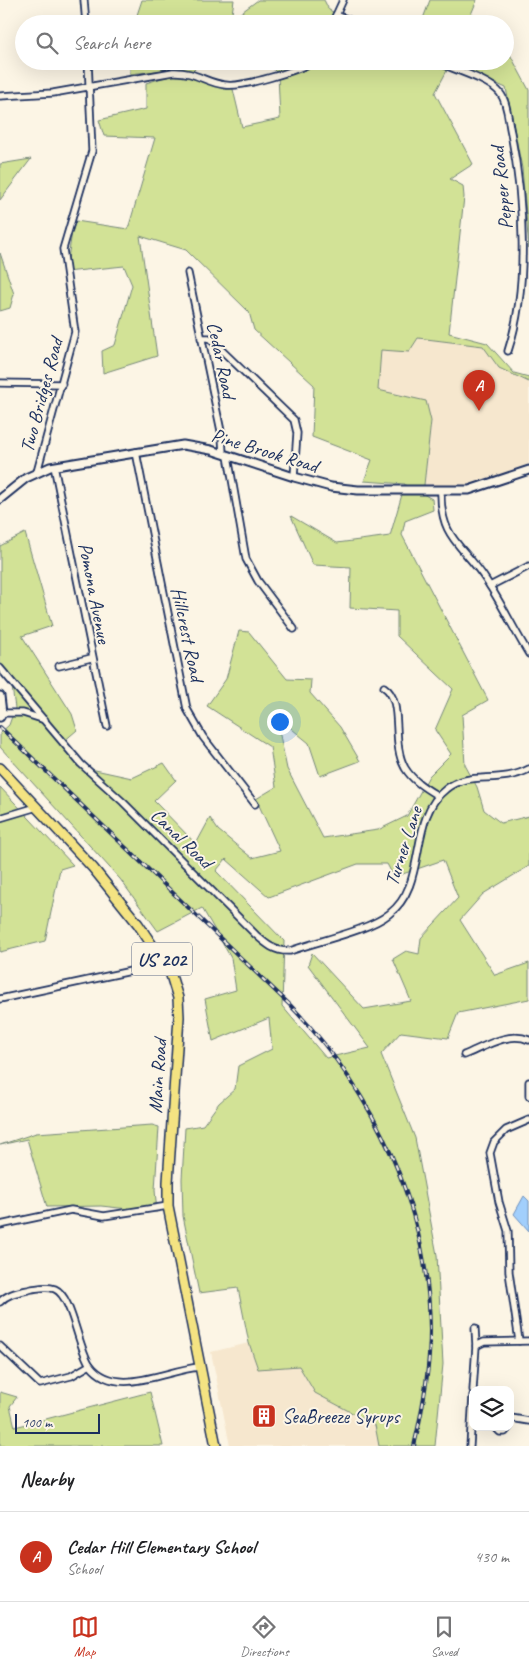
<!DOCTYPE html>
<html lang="en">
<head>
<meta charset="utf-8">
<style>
	body { margin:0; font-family:Caveat,sans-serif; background:#f6f6f6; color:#202124 }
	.controls { position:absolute; right:15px; bottom:15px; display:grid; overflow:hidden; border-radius:10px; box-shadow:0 5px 20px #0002 }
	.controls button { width:45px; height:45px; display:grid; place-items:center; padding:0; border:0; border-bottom:1px solid #e0e0e0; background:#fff; color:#202124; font:25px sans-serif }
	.scale { position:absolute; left:15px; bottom:12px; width:85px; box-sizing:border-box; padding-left:5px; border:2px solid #1b2f5e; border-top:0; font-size:14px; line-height:18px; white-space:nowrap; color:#1b2f5e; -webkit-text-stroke:4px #fcf5e5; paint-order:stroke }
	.you { position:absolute; left:279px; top:721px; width:18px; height:18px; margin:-12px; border:4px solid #fff; border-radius:50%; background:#1a73e8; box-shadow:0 0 0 8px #1a73e833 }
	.badge { display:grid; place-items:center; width:32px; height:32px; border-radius:50%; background:#c8321e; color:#fff; font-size:16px; font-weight:700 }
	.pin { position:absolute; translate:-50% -41px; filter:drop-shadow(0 1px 2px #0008) }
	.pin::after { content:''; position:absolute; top:26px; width:18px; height:15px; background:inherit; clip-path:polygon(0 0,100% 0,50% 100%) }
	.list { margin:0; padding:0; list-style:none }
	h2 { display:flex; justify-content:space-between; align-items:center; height:65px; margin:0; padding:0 20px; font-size:21px }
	h2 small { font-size:16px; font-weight:400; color:#757577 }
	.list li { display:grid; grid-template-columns:32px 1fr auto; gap:15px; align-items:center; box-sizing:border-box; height:90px; padding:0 20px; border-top:1px solid #e0e0e0 }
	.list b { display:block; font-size:19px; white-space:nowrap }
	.list p { margin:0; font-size:16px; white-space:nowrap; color:#757577 }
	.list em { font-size:16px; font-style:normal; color:#757577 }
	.icon { flex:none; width:28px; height:28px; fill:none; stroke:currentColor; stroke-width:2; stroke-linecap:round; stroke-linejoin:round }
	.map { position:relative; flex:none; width:529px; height:1446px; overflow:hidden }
	.search { position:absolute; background:#fff; box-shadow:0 5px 20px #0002; left:15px; right:15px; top:15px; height:55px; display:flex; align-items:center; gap:12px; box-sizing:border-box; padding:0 18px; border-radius:28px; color:#757577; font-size:19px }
	.sheet { height:155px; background:#fff }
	nav { display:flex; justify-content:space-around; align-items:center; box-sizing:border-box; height:70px; border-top:1px solid #e0e0e0; background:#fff; font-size:14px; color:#757577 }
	nav a { display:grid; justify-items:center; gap:2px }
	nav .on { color:#c8321e }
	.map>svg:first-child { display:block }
</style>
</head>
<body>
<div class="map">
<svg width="529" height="1446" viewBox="0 0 529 1446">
	<rect width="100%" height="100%" fill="#fcf5e5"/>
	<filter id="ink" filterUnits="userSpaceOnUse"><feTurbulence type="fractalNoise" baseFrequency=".02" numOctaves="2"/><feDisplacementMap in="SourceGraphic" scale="10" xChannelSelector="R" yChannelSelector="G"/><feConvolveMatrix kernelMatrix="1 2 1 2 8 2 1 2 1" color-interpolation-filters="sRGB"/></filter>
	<g filter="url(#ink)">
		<g fill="#f6e7ce">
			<polygon points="418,338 483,346 499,368 529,382 529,464 468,487 424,487 431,421 378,390 381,349 409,352"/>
			<polygon points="249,1343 258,1369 299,1366 315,1393 375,1425 379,1446 230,1446 211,1352"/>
		</g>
		<g fill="#d2e296" stroke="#76887a" fill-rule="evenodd">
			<polygon points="142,0 234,0 231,20 258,0 324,0 329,10 358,24 134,24"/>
			<polygon points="430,0 477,0 467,24 421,24"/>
			<path d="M 505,45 L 529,90 L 529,248 L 522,168 L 506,88 L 451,63 L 435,93 L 473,164 L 450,179 L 463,186 L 464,197 L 449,333 L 487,343 L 514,373 L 529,377 L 529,382 L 499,368 L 483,346 L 418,338 L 409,352 L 381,350 L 378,390 L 426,401 L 431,421 L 423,494 L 432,499 L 433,510 L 405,521 L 402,535 L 488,700 L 462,715 L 465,765 L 477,787 L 484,810 L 501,823 L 529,816 L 529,866 L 483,894 L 460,920 L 495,975 L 529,963 L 529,999 L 458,1013 L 448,1038 L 401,1032 L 381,1054 L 415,1138 L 437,1255 L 443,1364 L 435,1446 L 379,1446 L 375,1425 L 315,1393 L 299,1366 L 258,1369 L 249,1343 L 238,1288 L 199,1293 L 183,1216 L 182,1179 L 185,1128 L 203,1125 L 219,1103 L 235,1089 L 238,1066 L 272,1049 L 269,1018 L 213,1041 L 205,999 L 236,990 L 231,958 L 202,908 L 158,931 L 120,879 L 0,747 L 0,733 L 9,725 L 15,708 L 12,687 L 0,663 L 0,546 L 25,533 L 52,626 L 22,636 L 72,714 L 77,730 L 63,742 L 86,768 L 132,778 L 164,763 L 176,780 L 154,801 L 196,844 L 210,818 L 218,830 L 252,858 L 280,851 L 256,799 L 276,787 L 270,747 L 207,706 L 226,679 L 239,631 L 249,632 L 287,679 L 311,680 L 310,693 L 340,727 L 360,761 L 320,776 L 309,743 L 276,716 L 287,769 L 323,838 L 378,830 L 407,816 L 429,776 L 451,754 L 435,730 L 453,689 L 397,636 L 397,611 L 350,608 L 351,567 L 313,565 L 291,516 L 337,543 L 390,536 L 405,484 L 364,481 L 372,460 L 312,437 L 314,385 L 254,330 L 249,312 L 186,250 L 140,236 L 157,356 L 103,373 L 102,351 L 115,345 L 132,285 L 124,266 L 66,272 L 72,232 L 76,221 L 128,229 L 155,138 L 104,136 L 99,120 L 146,109 L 146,83 L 185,71 L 232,85 L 242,127 L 280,119 L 278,74 L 265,61 L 505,61 ZM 226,859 L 269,897 L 358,864 L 387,864 L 394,877 L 443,860 L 458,898 L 421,938 L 419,954 L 406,951 L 393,959 L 411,1001 L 364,1009 L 312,953 L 308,965 L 370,1048 L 326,1058 L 282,1006 L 284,941 L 216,871 Z"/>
			<polygon points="130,61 202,61 193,71 173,69 130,74"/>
			<polygon points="31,159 0,200 0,164"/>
			<polygon points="0,253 14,294 10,308 0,311"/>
			<polygon points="0,787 73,865 60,869 45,941 0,952"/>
			<polygon points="152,1125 159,1127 155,1190 157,1212 101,1206 47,1207 27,1139 0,1145 36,1133"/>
			<polygon points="0,1392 17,1397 10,1406 15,1427 150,1392 163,1446 0,1446"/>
		</g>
		<polygon fill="#a2cffc" stroke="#6c8fbd" points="524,1196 529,1201 529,1231 514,1214"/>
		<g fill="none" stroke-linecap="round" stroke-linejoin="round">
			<defs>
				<g id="minor">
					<polyline points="84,0 86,24"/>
					<polyline points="336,15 359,24"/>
					<polyline points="332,24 343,0"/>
					<path d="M 435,61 C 452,69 489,79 500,93 C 508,103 508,121 511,133 C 524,200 529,288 508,351"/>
					<path d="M 0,96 L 53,93 L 173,72 C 195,71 206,83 225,85 C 241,88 300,70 314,61"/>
					<polyline points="188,273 222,436 223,454"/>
					<polyline points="201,338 209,338 294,420 297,433 294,477"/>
					<polyline points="0,383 62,384"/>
					<polyline points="136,452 187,709 203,737 255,804"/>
					<polyline points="228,456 246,559 258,581 294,629"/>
					<polyline points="54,466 107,726"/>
					<polyline points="37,472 75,332 63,249 92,151 88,61"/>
					<path d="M 441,491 C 440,540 463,544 486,580 C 502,604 514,630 529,654"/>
					<polyline points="490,586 529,566"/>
					<polyline points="59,666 91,658"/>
					<path d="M 0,668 L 81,764 L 123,802 L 256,935 C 266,944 275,952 290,951 C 317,941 368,931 389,914 C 429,884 407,819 446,789 C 469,770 499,785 529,769"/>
					<path d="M 384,687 C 405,701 390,742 405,768 C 413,781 425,788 438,796"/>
					<polyline points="2,713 23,713 45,720"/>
					<polyline points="0,818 37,807"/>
					<polyline points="0,999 131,971 161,958"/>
					<path d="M 464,1055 C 484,1047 508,1031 529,1040"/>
					<polyline points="529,1082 529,1096"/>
					<polyline points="0,1225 71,1210 104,1216 168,1206"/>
					<path d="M 0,1302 C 8,1293 20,1292 32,1289 C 40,1288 47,1286 55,1289 C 72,1296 78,1348 90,1365 L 71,1376 L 40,1384 L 0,1346"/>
					<polyline points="519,1341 509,1272 508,1231 499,1202 490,1153 494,1142 506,1130 529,1120"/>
					<polyline points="476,1346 484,1342 529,1341"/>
					<path d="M 90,1365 C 116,1399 165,1370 199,1367"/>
					<polyline points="473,1390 476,1346 475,1328"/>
					<polyline points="511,1418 529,1421"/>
					<polyline points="495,1427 500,1432 505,1432 509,1427"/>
					<polyline points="470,1446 473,1395"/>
				</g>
				<g id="tertiary">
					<polyline points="0,499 26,478 50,467 183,445 211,450 294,477 331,487 358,490 469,490 529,470"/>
					<polyline points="0,696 2,713 0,717"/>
				</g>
				<polyline id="primary" points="0,768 93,868 138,924 170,972 178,998 179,1017 168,1182 168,1206 216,1446"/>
			</defs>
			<use href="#minor" stroke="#1b2f5e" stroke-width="9"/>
			<use href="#tertiary" stroke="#1b2f5e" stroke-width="11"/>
			<use href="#primary" stroke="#1b2f5e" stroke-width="12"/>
			<use href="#minor" stroke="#fcf5e5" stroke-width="5.5"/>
			<use href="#tertiary" stroke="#fcf5e5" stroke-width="7"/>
			<use href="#primary" stroke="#f4e382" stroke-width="9"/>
			<defs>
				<path id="rail" d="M 0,727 L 290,1005 C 374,1092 429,1208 430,1330 C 430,1369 423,1408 414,1446"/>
			</defs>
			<use href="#rail" stroke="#1b2f5e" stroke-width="4"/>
			<use href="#rail" stroke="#fcf5e5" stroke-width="2" stroke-dasharray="5.5" stroke-linecap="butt"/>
		</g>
	</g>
	<defs>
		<symbol id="building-square" viewBox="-11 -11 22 22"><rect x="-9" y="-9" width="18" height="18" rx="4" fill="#c8321e" stroke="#fcf5e5"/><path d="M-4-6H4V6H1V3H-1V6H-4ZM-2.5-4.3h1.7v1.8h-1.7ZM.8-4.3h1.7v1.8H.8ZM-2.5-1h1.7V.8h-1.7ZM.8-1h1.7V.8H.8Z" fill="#fff"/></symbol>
	</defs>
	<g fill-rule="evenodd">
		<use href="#building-square" x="250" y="1402" width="28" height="28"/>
	</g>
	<g text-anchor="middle" stroke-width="4" stroke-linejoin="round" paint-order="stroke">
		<rect fill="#fcf5e5" stroke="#5e6a86" stroke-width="1" x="132" y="942.5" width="60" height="33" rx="4"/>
		<g font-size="19" font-weight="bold" fill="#1b2f5e">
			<text x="162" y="966">US 202</text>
		</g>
		<g font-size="20" fill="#1b2f5e" stroke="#fcf5e5">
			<text transform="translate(501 188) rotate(-96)" y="7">Pepper Road</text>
			<text transform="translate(222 360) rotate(78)" y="7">Cedar Road</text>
			<text transform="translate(41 395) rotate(-75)" y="7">Two Bridges Road</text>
			<text transform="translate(265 450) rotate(17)" y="7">Pine Brook Road</text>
			<text transform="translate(95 593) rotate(79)" y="7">Pomona Avenue</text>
			<text transform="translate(188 634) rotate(78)" y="7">Hillcrest Road</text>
			<text transform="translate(182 838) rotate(44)" y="7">Canal Road</text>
			<text transform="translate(403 846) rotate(-72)" y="7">Turner Lane</text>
			<text transform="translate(157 1076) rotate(-86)" y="7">Main Road</text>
		</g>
		<g font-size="20" fill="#1b2f5e" stroke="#fcf5e5" text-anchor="start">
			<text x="282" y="1423">SeaBreeze Syrups</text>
		</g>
	</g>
</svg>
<div class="controls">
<button><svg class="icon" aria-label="layers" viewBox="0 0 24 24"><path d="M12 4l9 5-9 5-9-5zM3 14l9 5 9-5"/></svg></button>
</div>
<div class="scale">100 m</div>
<div class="you"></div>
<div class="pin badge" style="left:479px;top:411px">A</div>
<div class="search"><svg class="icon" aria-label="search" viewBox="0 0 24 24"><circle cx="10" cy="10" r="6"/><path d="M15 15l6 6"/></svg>Search here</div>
</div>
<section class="sheet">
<h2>Nearby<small></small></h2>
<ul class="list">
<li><span class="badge">A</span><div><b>Cedar Hill Elementary School</b><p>School</p></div><em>430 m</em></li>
</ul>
</section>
<nav>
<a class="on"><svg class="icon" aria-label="map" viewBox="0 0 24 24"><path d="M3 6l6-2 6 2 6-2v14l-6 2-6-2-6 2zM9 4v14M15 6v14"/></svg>Map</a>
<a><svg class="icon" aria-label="directions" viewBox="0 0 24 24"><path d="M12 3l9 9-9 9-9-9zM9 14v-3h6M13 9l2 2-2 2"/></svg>Directions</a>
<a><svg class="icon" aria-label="saved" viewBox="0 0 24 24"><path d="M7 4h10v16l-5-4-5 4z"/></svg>Saved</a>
</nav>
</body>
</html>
